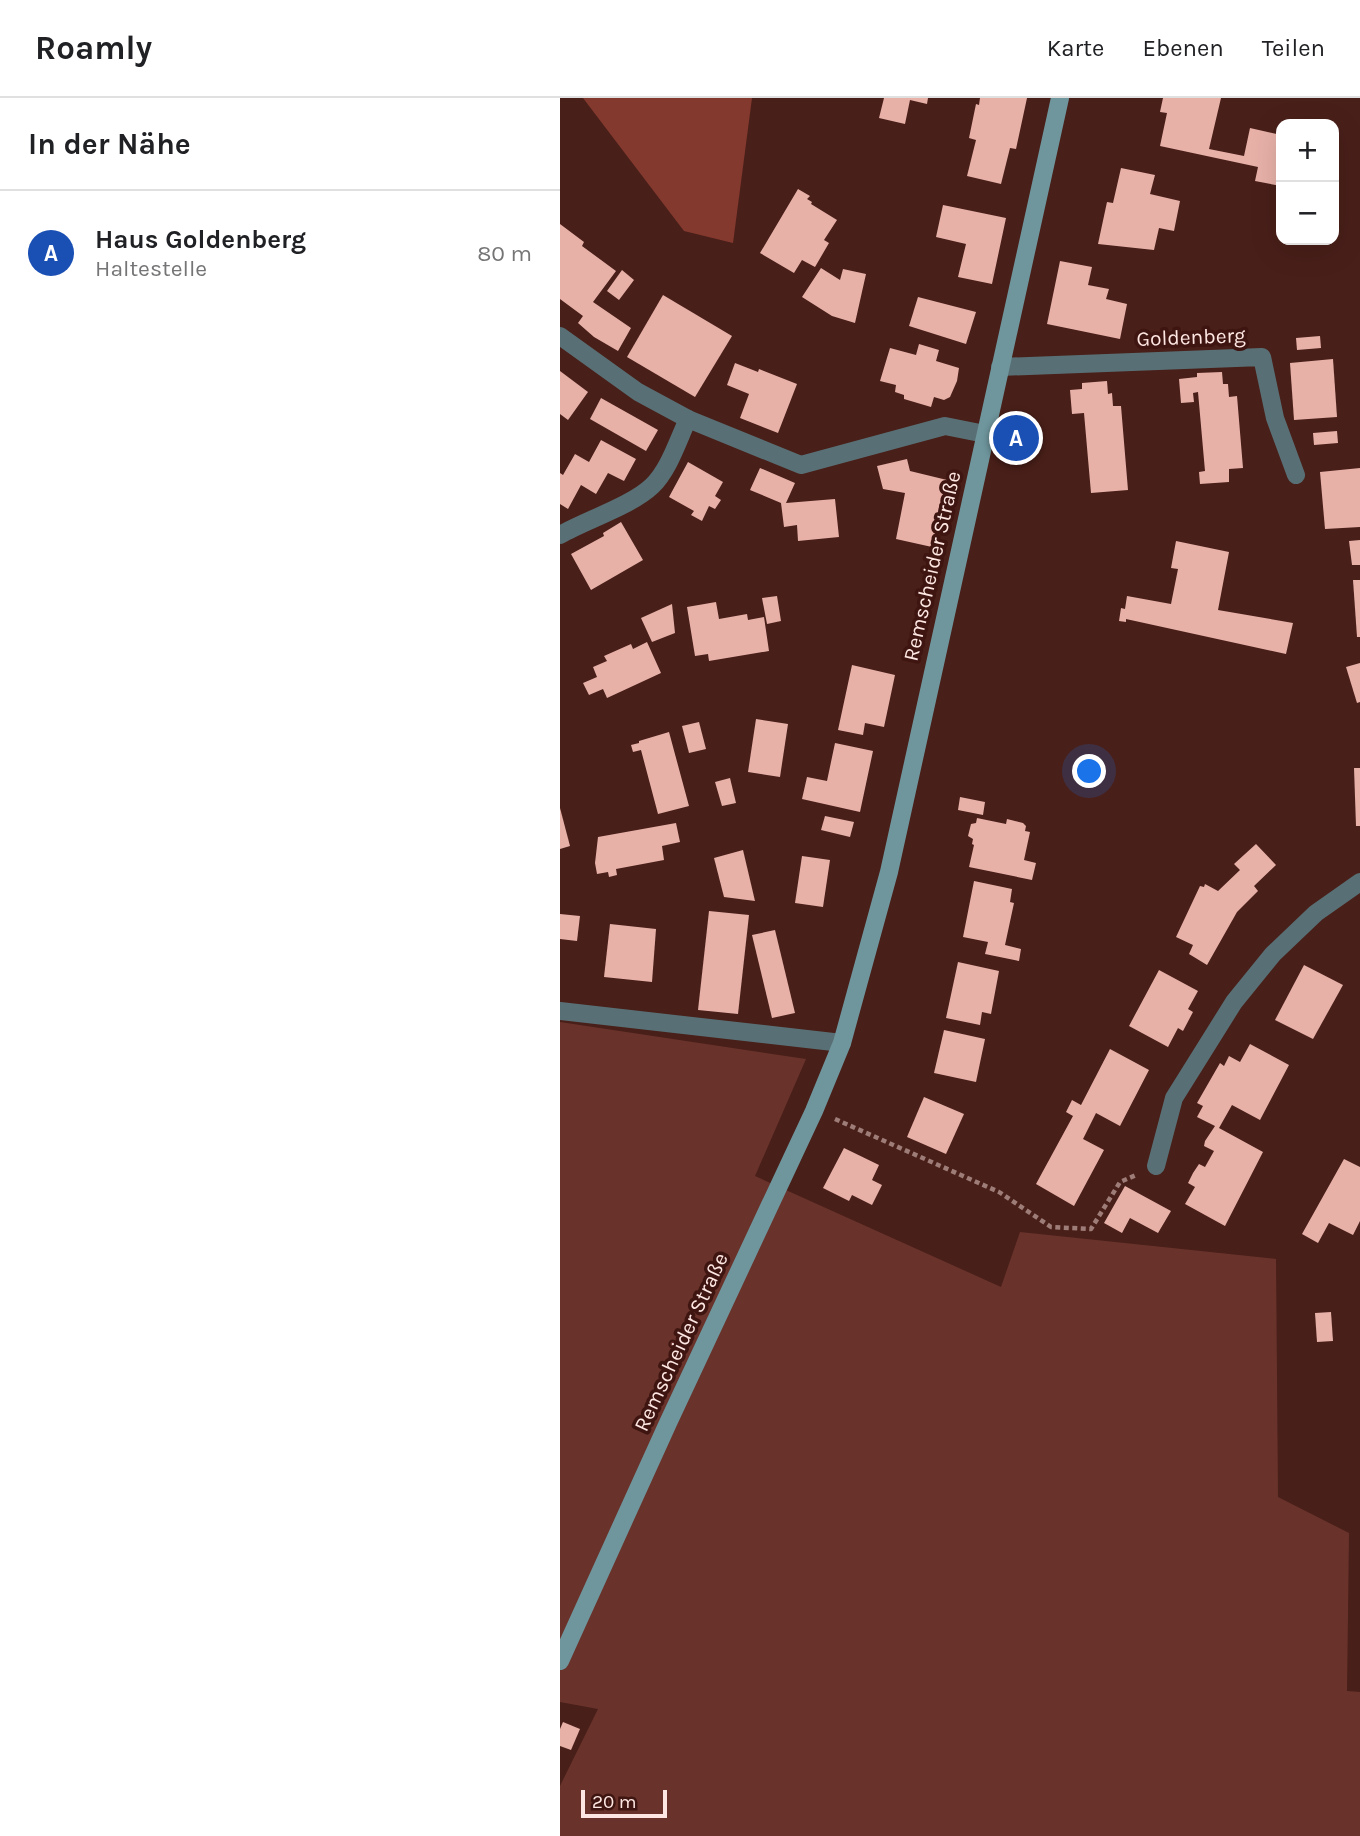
<!DOCTYPE html>
<html lang="de">
<head>
<meta charset="utf-8">
<style>
	body { margin:0; font-family:Karla,sans-serif; background:#f2f2f2; color:#202124 }
	.controls { position:absolute; right:21px; top:21px; display:grid; overflow:hidden; border-radius:14px; box-shadow:0 7px 28px #0002 }
	.controls button { width:63px; height:63px; display:grid; place-items:center; padding:0; border:0; border-bottom:2px solid #e0e0e0; background:#fff; color:#202124; font:35px sans-serif }
	.scale { position:absolute; left:21px; bottom:18px; width:86px; box-sizing:border-box; padding-left:7px; border:4px solid #fee7e3; border-top:0; font-size:19px; line-height:24px; white-space:nowrap; color:#fee7e3; -webkit-text-stroke:5px #3e1510; paint-order:stroke }
	.you { position:absolute; left:530px; top:674px; width:24px; height:24px; margin:-18px; border:5px solid #fff; border-radius:50%; background:#1a73e8; box-shadow:0 0 0 10px #1a73e833 }
	.badge { display:grid; place-items:center; width:46px; height:46px; border-radius:50%; background:#376d77; color:#fff; font-size:23px; font-weight:700 }
	.pin { position:absolute; translate:-50% -50%; border:4px solid #fff; box-shadow:0 2px 7px #0006 }
	.list { margin:0; padding:0; list-style:none }
	h2 { display:flex; justify-content:space-between; align-items:center; height:91px; margin:0; padding:0 28px; font-size:30px }
	h2 small { font-size:23px; font-weight:400; color:#757577 }
	.list li { display:grid; grid-template-columns:46px 1fr auto; gap:21px; align-items:center; box-sizing:border-box; height:126px; padding:0 28px; border-top:2px solid #e0e0e0 }
	.list b { display:block; font-size:26px; white-space:nowrap }
	.list p { margin:0; font-size:23px; white-space:nowrap; color:#757577 }
	.list em { font-size:23px; font-style:normal; color:#757577 }
	.map { position:relative; flex:none; width:800px; height:1738px; overflow:hidden }
	header { display:flex; align-items:center; gap:42px; box-sizing:border-box; height:98px; padding:0 35px; background:#fff; border-bottom:2px solid #e0e0e0 }
	header strong { font-size:33px }
	nav { display:flex; gap:38px; margin-inline-start:auto; font-size:24px }
	main { display:flex }
	aside { flex:1; background:#fff }
	.map>svg:first-child { display:block }
</style>
</head>
<body>
<header>
<strong>Roamly</strong>
<nav><a>Karte</a><a>Ebenen</a><a>Teilen</a></nav>
</header>
<main>
<aside>
<h2>In der Nähe<small></small></h2>
<ul class="list">
<li><span class="badge" style="background:#1a4fb4">A</span><div><b>Haus Goldenberg</b><p>Haltestelle</p></div><em>80 m</em></li>
</ul>
</aside>
<div class="map">
<svg width="800" height="1738" viewBox="0 0 800 1738">
	<rect width="100%" height="100%" fill="#491f19"/>
	<polygon fill="#69332b" points="0,924 246,961 195,1078 441,1189 460,1134 716,1161 718,1399 789,1435 787,1593 800,1594 800,1738 0,1738 0,1688 38,1611 0,1604"/>
	<polygon fill="#84392f" points="23,0 192,0 173,145 124,133"/>
	<g fill="#e7b1a8">
		<polygon points="324,0 368,0 367,6 350,2 345,26 319,20"/>
		<polygon points="420,0 467,0 456,51 450,50 441,86 407,78 416,42 409,40 416,6 419,7"/>
		<polygon points="603,0 661,0 649,51 684,58 690,30 721,37 721,88 695,83 698,69 600,48 607,15 600,14"/>
		<polygon points="561,70 595,77 590,96 620,103 614,133 599,130 594,152 538,146 547,104 553,105"/>
		<polygon points="238,91 250,98 247,101 252,104 251,106 277,122 264,142 269,145 255,169 242,162 234,175 200,155"/>
		<polygon points="383,107 446,120 432,186 398,179 406,146 376,139"/>
		<polygon points="0,126 24,144 22,148 56,173 33,204 71,230 58,253 34,239 18,225 23,218 0,201"/>
		<polygon points="500,163 532,169 528,187 549,191 546,201 567,206 560,241 487,226"/>
		<polygon points="261,170 280,182 283,171 306,176 295,225 272,218 242,199"/>
		<polygon points="62,172 74,182 59,202 47,193"/>
		<polygon points="103,197 172,238 135,299 67,259"/>
		<polygon points="358,199 416,214 406,246 349,228"/>
		<polygon points="760,238 761,250 737,252 736,240"/>
		<polygon points="359,246 379,252 376,263 399,270 397,283 390,299 384,302 374,299 371,309 344,301 344,297 335,294 336,287 320,283 330,250 356,257"/>
		<polygon points="773,261 777,319 734,322 730,265"/>
		<polygon points="175,265 198,274 199,271 237,286 218,335 180,320 189,296 167,287"/>
		<polygon points="0,273 28,294 8,322 0,316"/>
		<polygon points="662,274 663,286 668,286 669,299 677,298 683,370 669,371 669,384 640,386 639,374 645,373 638,294 633,295 634,304 621,305 619,281 637,279 637,275"/>
		<polygon points="547,283 548,296 552,295 553,308 561,308 568,392 531,395 524,315 512,316 510,292 522,291 522,285"/>
		<polygon points="41,300 98,332 86,353 30,321"/>
		<polygon points="777,333 778,345 754,347 753,335"/>
		<polygon points="41,342 76,361 64,383 48,375 36,396 21,387 8,411 0,406 0,375 3,377 15,356 29,364"/>
		<polygon points="347,361 350,373 387,382 372,449 336,441 345,395 323,391 317,368"/>
		<polygon points="128,364 163,384 155,398 161,402 155,411 149,408 142,423 131,417 134,413 109,399"/>
		<polygon points="200,370 235,385 226,405 275,401 279,439 238,443 237,427 224,429 221,405 190,392"/>
		<polygon points="800,370 800,429 765,431 760,374"/>
		<polygon points="61,424 83,462 31,492 11,456 44,438 43,435"/>
		<polygon points="800,442 800,467 792,467 789,443"/>
		<polygon points="616,443 669,454 658,512 733,525 726,556 566,521 566,524 559,523 561,510 565,511 567,498 611,506 618,471 611,470"/>
		<polygon points="793,482 800,482 800,539 797,539"/>
		<polygon points="217,498 221,523 207,526 202,500"/>
		<polygon points="156,504 159,521 187,516 188,522 204,519 209,553 149,563 148,556 135,558 127,509"/>
		<polygon points="112,506 115,535 92,544 81,520"/>
		<polygon points="87,544 101,575 47,600 43,591 29,597 23,585 37,579 33,569 47,563 44,558 71,546 73,551"/>
		<polygon points="800,565 800,604 797,605 786,569"/>
		<polygon points="292,567 335,577 324,629 305,625 303,637 278,632"/>
		<polygon points="196,621 228,626 220,679 188,674"/>
		<polygon points="139,624 146,651 129,655 122,628"/>
		<polygon points="109,634 129,708 98,716 81,652 73,654 71,647 79,645 79,643"/>
		<polygon points="275,645 313,653 300,714 242,701 247,679 267,683"/>
		<polygon points="794,670 800,670 800,728 796,728"/>
		<polygon points="170,680 176,705 162,708 155,684"/>
		<polygon points="400,699 425,704 423,717 398,712"/>
		<polygon points="0,710 10,748 0,751"/>
		<polygon points="265,718 294,724 290,739 261,732"/>
		<polygon points="417,720 446,726 447,721 463,725 466,728 465,733 470,734 464,762 476,765 472,782 409,769 414,747 412,746 413,741 408,738 411,726 416,725"/>
		<polygon points="116,725 120,744 102,748 104,762 56,771 57,777 49,779 48,774 37,776 35,765 38,739"/>
		<polygon points="696,746 716,767 694,788 698,793 677,814 647,867 629,856 633,847 616,839 640,788 644,789 645,786 658,793 680,772 674,766"/>
		<polygon points="183,752 195,803 164,799 154,760"/>
		<polygon points="242,758 270,762 263,809 235,805"/>
		<polygon points="414,783 452,791 450,804 454,805 445,847 461,851 459,863 425,856 428,844 403,839"/>
		<polygon points="149,813 189,817 178,916 138,912"/>
		<polygon points="0,816 20,818 17,843 0,841"/>
		<polygon points="50,826 96,831 92,884 44,879"/>
		<polygon points="215,832 235,915 212,920 192,837"/>
		<polygon points="398,864 439,873 431,916 422,914 420,927 386,920"/>
		<polygon points="744,867 783,887 753,941 715,922"/>
		<polygon points="599,872 638,893 628,911 633,914 623,933 618,930 608,949 569,928"/>
		<polygon points="384,932 425,941 416,984 374,975"/>
		<polygon points="690,946 729,967 700,1022 672,1007 659,1030 703,1054 665,1128 625,1106 635,1089 628,1085 633,1075 639,1066 645,1069 654,1053 644,1048 645,1043 655,1028 637,1019 643,1008 637,1005 660,965 664,968 669,958 680,964"/>
		<polygon points="550,951 589,972 560,1028 536,1015 523,1041 544,1052 514,1108 476,1086 513,1018 506,1014 512,1002 521,1007"/>
		<polygon points="364,999 404,1016 386,1056 347,1039"/>
		<polygon points="284,1050 319,1067 312,1082 322,1087 312,1107 292,1097 289,1103 263,1090"/>
		<polygon points="784,1061 800,1069 800,1123 793,1137 769,1125 758,1145 742,1136"/>
		<polygon points="565,1088 611,1113 598,1135 570,1120 562,1135 544,1125"/>
		<polygon points="771,1214 773,1243 757,1244 755,1215"/>
		<polygon points="3,1624 20,1631 11,1652 0,1648 0,1631"/>
	</g>
	<g fill="none" stroke-linecap="round" stroke-linejoin="round">
		<polyline stroke="#9e7d78" stroke-width="4.5" stroke-dasharray="5 3.5" stroke-linecap="butt" points="275,1021 439,1094 491,1129 531,1131 560,1084 576,1077"/>
		<path stroke="#587075" stroke-width="18" d="M 0,437 C 26,422 71,408 92,388 C 109,372 118,342 128,321"/>
		<g stroke="#587075" stroke-width="18">
			<polyline points="0,238 78,294 128,321 241,367 385,328 425,336"/>
			<polyline points="440,269 702,259 715,320 736,377"/>
			<polyline points="0,913 282,945"/>
			<polyline points="596,1068 614,1000 674,904 713,856 756,815 800,784"/>
		</g>
		<polyline stroke="#6f969d" stroke-width="18" points="0,1563 108,1325 254,1013 282,945 329,774 500,0"/>
	</g>
	<g text-anchor="middle" stroke-width="7" stroke-linejoin="round" paint-order="stroke">
		<g font-size="21" fill="#fee7e3" stroke="#3e1510">
			<text transform="translate(631 239) rotate(-2)" y="7">Goldenberg</text>
			<text transform="translate(372 468) rotate(-77)" y="7">Remscheider Straße</text>
			<text transform="translate(121 1244) rotate(-65)" y="7">Remscheider Straße</text>
		</g>
	</g>
</svg>
<div class="controls">
<button>+</button>
<button>−</button>
</div>
<div class="scale">20 m</div>
<div class="you"></div>
<div class="pin badge" style="left:456px;top:340px;background:#1a4fb4">A</div>
</div>
</main>
</body>
</html>
